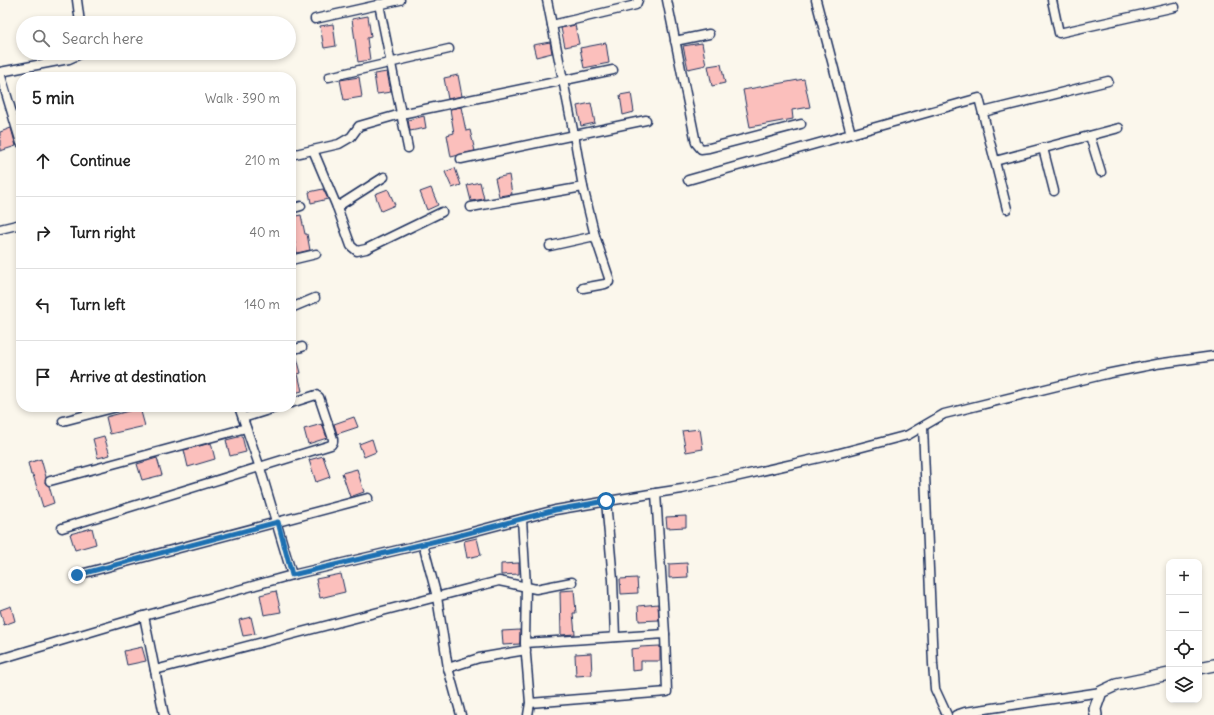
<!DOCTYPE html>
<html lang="en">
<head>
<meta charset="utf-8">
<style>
	body { margin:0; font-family:Delius,sans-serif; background:#f6f6f6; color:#222 }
	.controls { position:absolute; right:12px; bottom:12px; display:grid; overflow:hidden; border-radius:8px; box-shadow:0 2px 6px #0003 }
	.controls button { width:36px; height:36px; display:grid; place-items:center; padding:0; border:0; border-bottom:1px solid #e0e0e0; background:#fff; color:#222; font:20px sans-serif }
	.stop { position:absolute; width:12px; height:12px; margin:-9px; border:3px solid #1f6fb2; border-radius:50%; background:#fff }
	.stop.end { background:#1f6fb2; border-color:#fff; box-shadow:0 1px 4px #0008 }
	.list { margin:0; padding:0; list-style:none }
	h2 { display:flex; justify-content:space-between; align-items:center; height:52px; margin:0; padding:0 16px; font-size:17px }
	h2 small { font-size:13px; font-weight:400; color:#767676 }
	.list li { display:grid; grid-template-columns:26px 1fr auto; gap:12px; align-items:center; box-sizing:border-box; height:72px; padding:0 16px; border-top:1px solid #e0e0e0 }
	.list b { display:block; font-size:15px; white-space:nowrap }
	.list em { font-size:13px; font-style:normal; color:#767676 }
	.icon { flex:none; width:22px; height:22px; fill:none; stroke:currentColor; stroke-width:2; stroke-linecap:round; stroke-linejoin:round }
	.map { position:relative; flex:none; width:1214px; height:715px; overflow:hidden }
	.search { position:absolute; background:#fff; box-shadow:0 2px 6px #0003; left:16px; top:16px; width:280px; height:44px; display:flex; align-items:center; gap:10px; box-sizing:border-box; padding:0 14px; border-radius:22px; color:#767676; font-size:15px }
	.panel { position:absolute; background:#fff; box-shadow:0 2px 6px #0003; left:16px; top:72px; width:280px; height:340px; border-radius:16px }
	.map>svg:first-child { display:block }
</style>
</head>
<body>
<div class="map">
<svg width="1214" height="715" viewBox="0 0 1214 715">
	<rect width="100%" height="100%" fill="#fbf7ec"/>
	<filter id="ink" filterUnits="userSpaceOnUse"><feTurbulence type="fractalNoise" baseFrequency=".025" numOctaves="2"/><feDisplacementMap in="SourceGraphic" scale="8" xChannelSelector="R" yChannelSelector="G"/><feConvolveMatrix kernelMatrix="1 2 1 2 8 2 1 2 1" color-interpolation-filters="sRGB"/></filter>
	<g filter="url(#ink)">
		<g fill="#fbbfbc" stroke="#1b2f5e">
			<polygon points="368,16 371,37 367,38 370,60 358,62 352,19"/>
			<polygon points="333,24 336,46 324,48 320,26"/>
			<polygon points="575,25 579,44 565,47 561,28"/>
			<polygon points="550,42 552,53 536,57 533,45"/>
			<polygon points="606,43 609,63 584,68 580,48"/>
			<polygon points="702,43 706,65 688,69 683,46"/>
			<polygon points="721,64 725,83 712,86 708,66"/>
			<polygon points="387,72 391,92 377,94 374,74"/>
			<polygon points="458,75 462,96 448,99 444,78"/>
			<polygon points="359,77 362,97 344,100 340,80"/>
			<polygon points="804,79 810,107 792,110 793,119 750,127 743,90"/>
			<polygon points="631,93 634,112 623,115 620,95"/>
			<polygon points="591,103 595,123 581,126 577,106"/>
			<polygon points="461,107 466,131 470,130 475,151 451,157 447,135 454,133 450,109"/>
			<polygon points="424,116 426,128 410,131 408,120"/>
			<polygon points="11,128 16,146 0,151 0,132"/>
			<polygon points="455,168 461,185 452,188 445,172"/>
			<polygon points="509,175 512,194 499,196 495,178"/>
			<polygon points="480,182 484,199 471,201 467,185"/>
			<polygon points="431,188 438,205 427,210 420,192"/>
			<polygon points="323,189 328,199 311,203 309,192"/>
			<polygon points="388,189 395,205 381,211 375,194"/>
			<polygon points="301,215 305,234 307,234 310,250 297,253 293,234 291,234 291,217"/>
			<polygon points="296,354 301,373 298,374 302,391 291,394 291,355"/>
			<polygon points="140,408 145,426 110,434 106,417"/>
			<polygon points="354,417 358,427 337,434 334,424"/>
			<polygon points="322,424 327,438 308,444 304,429"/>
			<polygon points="700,429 703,449 686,452 682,431"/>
			<polygon points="104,436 110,455 98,458 93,439"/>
			<polygon points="242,436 246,452 230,456 226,440"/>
			<polygon points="372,439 376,452 364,457 359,444"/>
			<polygon points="211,443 215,459 188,467 184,450"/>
			<polygon points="323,456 330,477 316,482 309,460"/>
			<polygon points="157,458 162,475 142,480 137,464"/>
			<polygon points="41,459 46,477 45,483 49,486 54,503 43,507 33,475 31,475 28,463"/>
			<polygon points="357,469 364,492 350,497 342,473"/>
			<polygon points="686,516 686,527 667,528 666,517"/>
			<polygon points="92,528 96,544 75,550 70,534"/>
			<polygon points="477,538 481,555 467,558 464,541"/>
			<polygon points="519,563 519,574 501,575 501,564"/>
			<polygon points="687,563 688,577 669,578 669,564"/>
			<polygon points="341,574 345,592 320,598 316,579"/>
			<polygon points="637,578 638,593 621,594 620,579"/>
			<polygon points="574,590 576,613 573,613 575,634 561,635 560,591"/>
			<polygon points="276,591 281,612 264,615 260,595"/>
			<polygon points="658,604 659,620 639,621 638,606"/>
			<polygon points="11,606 15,621 4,625 0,610"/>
			<polygon points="251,617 255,634 243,636 239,620"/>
			<polygon points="520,630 520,644 503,645 502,631"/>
			<polygon points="660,646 660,661 641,661 641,670 632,671 631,649 640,648 640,647"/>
			<polygon points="142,647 146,661 127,665 124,651"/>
			<polygon points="591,653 592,675 576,676 575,654"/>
		</g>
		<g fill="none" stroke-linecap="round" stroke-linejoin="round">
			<defs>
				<g id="street">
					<polyline points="77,0 80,23"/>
					<polyline points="547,0 574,135 583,187 595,236 609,278 609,282 605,284 583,288"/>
					<polyline points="667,0 696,143 701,149 709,148 801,124"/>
					<polyline points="1052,0 1059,33 1175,7"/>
					<polyline points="379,4 408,148"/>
					<polyline points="315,19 400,0"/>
					<polyline points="552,25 636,5 638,0"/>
					<polyline points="675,41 709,34"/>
					<polyline points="0,72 69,59 78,55 79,53"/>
					<polyline points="0,73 21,143"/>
					<polyline points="329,77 449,49"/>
					<polyline points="983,112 1108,81"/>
					<polyline points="851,134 979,98 1007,209"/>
					<polyline points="1090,136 1101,172"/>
					<polyline points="1043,148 1054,191"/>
					<polyline points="313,150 337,207 351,246 357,251 366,249 442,212"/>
					<polyline points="291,155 339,144 351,137 359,126 401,114 613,70"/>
					<polyline points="461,159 646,120"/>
					<polyline points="995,161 1119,128"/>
					<polyline points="688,180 851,134 816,0"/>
					<polyline points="337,207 384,177"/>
					<polyline points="471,207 583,187"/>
					<polyline points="291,209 301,206"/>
					<polyline points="0,229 21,224"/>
					<polyline points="550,246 595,236"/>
					<polyline points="291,260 316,254"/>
					<polyline points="291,308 315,298"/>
					<polyline points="291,350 302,347"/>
					<polyline points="239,407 260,468 292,575"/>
					<polyline points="243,418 278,407"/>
					<polyline points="63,421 117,407"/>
					<polyline points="923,427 933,664 935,689 947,715"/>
					<polyline points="50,481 246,428"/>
					<polyline points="606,501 613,580 615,637"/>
					<polyline points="522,519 526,586 525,643 530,703 528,715"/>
					<polyline points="62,528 331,445 333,442 333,439 319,397 316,395 291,403"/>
					<polyline points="423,544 437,597 448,668 461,715"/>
					<polyline points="77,575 368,498"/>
					<polyline points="144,616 164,715"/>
					<polyline points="525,643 665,634"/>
					<polyline points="0,659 144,616 292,575 453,537 555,510 656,493 682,489 832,455 908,435 944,414 1106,374 1156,364 1214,356"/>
					<polyline points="448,668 479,658 526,650"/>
					<polyline points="155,670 467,589 499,581 536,589 572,582"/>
					<polyline points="530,703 667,692 665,634 656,493"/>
					<polyline points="956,715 965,712 1101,692"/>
				</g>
				<g id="secondary">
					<polyline points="1199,668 1214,665"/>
					<polyline points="1096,715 1095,709 1101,692 1116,685 1169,674"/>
				</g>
			</defs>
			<use href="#street" stroke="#1b2f5e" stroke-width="11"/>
			<use href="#secondary" stroke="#1b2f5e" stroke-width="14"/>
			<use href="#street" stroke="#fbf7ec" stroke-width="8"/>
			<use href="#secondary" stroke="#fbf7ec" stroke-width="11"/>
		</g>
	</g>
	<g fill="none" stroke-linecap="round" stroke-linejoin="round" filter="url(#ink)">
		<polyline stroke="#1f6fb2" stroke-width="5" points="77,575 278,522 292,575 453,537 555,510 606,501"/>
	</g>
</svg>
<div class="controls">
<button>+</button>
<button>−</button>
<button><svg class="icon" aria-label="locate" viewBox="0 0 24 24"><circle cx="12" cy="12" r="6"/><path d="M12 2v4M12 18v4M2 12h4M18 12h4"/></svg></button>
<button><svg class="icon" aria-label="layers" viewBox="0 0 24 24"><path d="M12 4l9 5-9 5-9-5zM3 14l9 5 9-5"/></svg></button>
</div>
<div class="stop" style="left:606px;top:501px"></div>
<div class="stop end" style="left:77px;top:575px"></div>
<div class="search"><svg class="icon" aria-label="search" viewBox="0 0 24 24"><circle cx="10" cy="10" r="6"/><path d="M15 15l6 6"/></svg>Search here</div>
<section class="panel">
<h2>5 min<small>Walk · 390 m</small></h2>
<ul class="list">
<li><svg class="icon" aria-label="ahead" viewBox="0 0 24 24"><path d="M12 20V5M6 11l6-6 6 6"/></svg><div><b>Continue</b></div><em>210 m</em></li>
<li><svg class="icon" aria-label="right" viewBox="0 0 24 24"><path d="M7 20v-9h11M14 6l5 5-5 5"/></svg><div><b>Turn right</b></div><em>40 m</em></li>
<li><svg class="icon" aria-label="left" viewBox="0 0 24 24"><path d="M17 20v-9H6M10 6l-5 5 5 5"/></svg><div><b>Turn left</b></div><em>140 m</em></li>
<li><svg class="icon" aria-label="arrive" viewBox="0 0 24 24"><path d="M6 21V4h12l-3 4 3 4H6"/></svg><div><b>Arrive at destination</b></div></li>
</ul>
</section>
</div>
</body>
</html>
